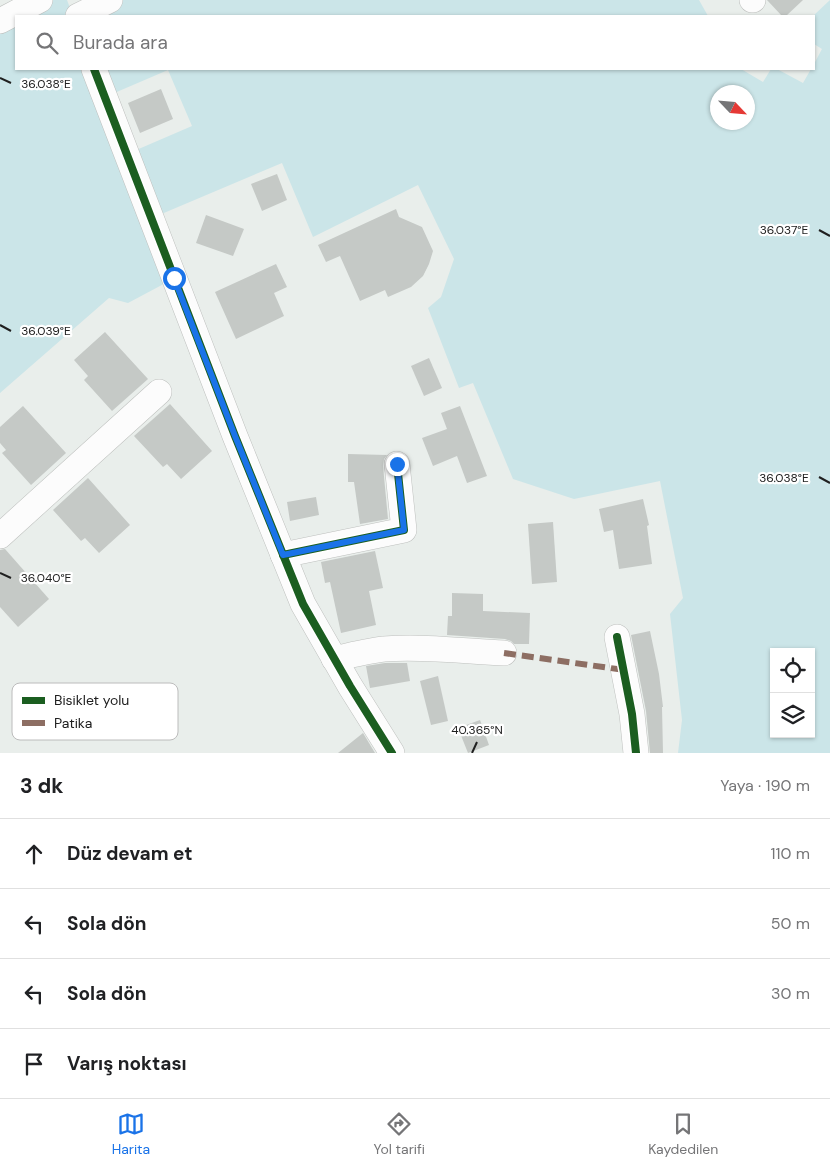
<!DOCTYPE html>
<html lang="tr">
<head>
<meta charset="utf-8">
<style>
	body { margin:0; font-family:"DM Sans",sans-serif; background:#f6f6f6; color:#202124 }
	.controls { position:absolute; right:15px; bottom:15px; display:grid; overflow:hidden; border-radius:0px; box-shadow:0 1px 4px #0004 }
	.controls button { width:45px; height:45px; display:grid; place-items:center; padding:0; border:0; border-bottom:1px solid #e0e0e0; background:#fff; color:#202124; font:25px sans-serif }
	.compass { position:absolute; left:710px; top:85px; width:45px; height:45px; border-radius:50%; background:#fff; box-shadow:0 1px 4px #0004; rotate:116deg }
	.stop { position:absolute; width:15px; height:15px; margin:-11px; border:4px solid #1a73e8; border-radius:50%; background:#fff }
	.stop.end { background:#1a73e8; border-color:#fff; box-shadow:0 1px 5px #0008 }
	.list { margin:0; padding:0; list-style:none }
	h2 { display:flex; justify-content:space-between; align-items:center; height:65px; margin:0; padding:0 20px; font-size:21px }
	h2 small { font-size:16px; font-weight:400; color:#757577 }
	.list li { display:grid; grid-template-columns:32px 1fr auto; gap:15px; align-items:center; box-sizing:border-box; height:70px; padding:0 20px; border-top:1px solid #e0e0e0 }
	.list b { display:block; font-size:19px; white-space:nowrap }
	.list em { font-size:16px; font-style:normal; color:#757577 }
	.icon { flex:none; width:28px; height:28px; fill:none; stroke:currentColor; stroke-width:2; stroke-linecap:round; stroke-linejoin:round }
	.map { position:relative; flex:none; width:830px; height:753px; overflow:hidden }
	.search { position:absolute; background:#fff; box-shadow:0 1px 4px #0004; left:15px; right:15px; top:15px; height:55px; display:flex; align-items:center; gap:12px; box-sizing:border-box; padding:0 18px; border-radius:0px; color:#757577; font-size:19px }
	.sheet { height:345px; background:#fff }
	nav { display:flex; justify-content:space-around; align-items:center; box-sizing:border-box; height:70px; border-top:1px solid #e0e0e0; background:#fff; font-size:14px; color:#757577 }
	nav a { display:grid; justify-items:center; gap:2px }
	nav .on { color:#1a73e8 }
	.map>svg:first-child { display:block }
</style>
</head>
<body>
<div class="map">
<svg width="830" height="753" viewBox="0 0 830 753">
	<rect width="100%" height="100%" fill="#e9eeeb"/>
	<g fill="#cbe5e8" fill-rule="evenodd">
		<path d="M 40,0 L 67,0 L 73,16 L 16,16 L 16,69 L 741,69 L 763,82 L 771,69 L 777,69 L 803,83 L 811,69 L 814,69 L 814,64 L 822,49 L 814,44 L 814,16 L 813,16 L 830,0 L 830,753 L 678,753 L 682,720 L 670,614 L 683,598 L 660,481 L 574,499 L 513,479 L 473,383 L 459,388 L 428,308 L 441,297 L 454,259 L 418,185 L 313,237 L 282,163 L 152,218 L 175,278 L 128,303 L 109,298 L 0,393 L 0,21 ZM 168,70 L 192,126 L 127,154 L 105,97 ZM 718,92 L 748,92 L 748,122 L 718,122 ZM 774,652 L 811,652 L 811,734 L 774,734 Z"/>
		<polygon points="110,0 699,0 708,16 78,16"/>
	</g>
	<g fill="#c5c9c6">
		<polygon points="767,0 803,0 786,16 782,16"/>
		<polygon points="161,89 173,119 140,133 128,103"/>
		<polygon points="277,174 287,200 262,211 251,184"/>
		<polygon points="396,209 399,217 422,227 433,251 429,264 423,276 411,287 388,297 385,290 360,301 340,256 326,262 318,245"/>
		<polygon points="206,215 244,229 233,256 196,243"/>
		<polygon points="276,264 287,287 274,293 284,316 236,339 215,292"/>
		<polygon points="105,332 148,379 112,411 84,380 88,376 74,360"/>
		<polygon points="429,358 442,388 424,396 411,366"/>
		<polygon points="170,404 212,451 181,479 167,464 163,467 134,436"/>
		<polygon points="23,406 66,453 31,485 2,453 6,450 0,443 0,427"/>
		<polygon points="460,406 487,476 467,483 457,456 433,466 422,438 447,429 441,413"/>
		<polygon points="348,454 387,455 384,459 383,466 388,519 360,524 354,482 348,482"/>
		<polygon points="88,478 130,525 99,553 85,538 81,541 53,510"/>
		<polygon points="316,497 319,515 290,521 287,502"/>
		<polygon points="643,499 649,525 647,526 652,564 619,569 613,530 604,532 599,509"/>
		<polygon points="553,522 557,582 532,584 528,524"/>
		<polygon points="5,549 49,599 18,627 0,607 0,550"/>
		<polygon points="375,551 383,588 369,591 376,625 341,633 330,582 325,583 321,562"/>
		<polygon points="452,593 483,594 483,611 530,613 529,644 514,644 511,641 505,639 447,635 448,616 452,616"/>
		<polygon points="650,631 659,674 663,707 662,707 663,753 650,753 646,711 631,635"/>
		<polygon points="385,663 407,663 410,681 370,688 366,666"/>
		<polygon points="438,676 448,721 431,725 420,681"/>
		<polygon points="480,720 489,745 468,753 458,728"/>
		<polygon points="363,733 375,753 338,753"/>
	</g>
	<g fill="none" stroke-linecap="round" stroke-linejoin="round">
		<defs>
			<g id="minor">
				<polyline points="752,0 753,0"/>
				<polyline points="78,16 110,0"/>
				<polyline points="0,21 40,0"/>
				<polyline points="94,69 235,436 303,604 350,686 392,753"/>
				<polyline points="0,536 159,392"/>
				<polyline points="283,555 404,530 397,464"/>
				<polyline points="617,637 632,714 636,753"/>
				<path d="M 334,659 C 351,655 367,651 384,649 C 423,646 464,651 504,653"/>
			</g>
		</defs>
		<use href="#minor" stroke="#bec0be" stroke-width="26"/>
		<use href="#minor" stroke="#fcfcfc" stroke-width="25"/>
		<polyline stroke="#8d6e63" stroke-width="6" stroke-dasharray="12 6" stroke-linecap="butt" points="504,653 624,670"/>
		<defs>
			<g id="cycleway">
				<polyline points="94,69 235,436 303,604 350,686 392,753"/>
				<polyline points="283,555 404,530 397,464"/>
				<polyline points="617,637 632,714 636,753"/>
			</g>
		</defs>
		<use href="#cycleway" stroke="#fff" stroke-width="11"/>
		<use href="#cycleway" stroke="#1b5e20" stroke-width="8"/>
	</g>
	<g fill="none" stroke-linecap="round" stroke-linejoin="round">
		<polyline stroke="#1a73e8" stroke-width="6" points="174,278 235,436 283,555 404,530 397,464"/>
	</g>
	<path fill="none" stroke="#202020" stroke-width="2" d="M 0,78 L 11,83M 819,230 L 830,236M 0,325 L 11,331M 819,477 L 830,483M 0,573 L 11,578M 472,753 L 477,742"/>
	<rect x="12" y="683" width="166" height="57" rx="8" fill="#fff" stroke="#bcbcbc" stroke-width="1"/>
	<rect x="22" y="697" width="23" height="7" fill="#1b5e20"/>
	<rect x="22" y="720" width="23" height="6" fill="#8d6e63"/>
	<g font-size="14" fill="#202020">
		<text x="54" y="705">Bisiklet yolu</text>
		<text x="54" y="728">Patika</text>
	</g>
	<g font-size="12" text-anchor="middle" fill="#202020" stroke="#fff" stroke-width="4.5" stroke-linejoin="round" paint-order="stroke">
		<text x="46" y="88">36.038°E</text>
		<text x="784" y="234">36.037°E</text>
		<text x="46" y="335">36.039°E</text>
		<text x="784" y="482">36.038°E</text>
		<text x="46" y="582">36.040°E</text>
		<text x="477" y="734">40.365°N</text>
	</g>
</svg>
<div class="controls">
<button><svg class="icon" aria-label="locate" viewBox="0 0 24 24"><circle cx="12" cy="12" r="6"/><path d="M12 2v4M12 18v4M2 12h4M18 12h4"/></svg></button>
<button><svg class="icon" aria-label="layers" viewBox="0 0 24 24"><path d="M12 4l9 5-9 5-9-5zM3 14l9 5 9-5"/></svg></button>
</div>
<svg class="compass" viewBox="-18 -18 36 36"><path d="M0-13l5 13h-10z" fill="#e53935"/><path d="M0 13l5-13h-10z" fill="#757577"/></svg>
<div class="stop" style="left:174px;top:278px"></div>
<div class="stop end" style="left:397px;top:464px"></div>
<div class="search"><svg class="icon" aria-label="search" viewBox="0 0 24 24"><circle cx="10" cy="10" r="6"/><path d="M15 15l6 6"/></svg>Burada ara</div>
</div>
<section class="sheet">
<h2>3 dk<small>Yaya · 190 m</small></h2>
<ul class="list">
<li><svg class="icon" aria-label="ahead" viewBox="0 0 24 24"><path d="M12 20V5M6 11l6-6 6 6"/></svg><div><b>Düz devam et</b></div><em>110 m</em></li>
<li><svg class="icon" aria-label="left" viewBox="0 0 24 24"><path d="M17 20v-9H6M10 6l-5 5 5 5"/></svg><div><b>Sola dön</b></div><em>50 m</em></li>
<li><svg class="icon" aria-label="left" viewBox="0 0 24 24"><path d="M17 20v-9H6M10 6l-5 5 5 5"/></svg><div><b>Sola dön</b></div><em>30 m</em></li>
<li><svg class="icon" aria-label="arrive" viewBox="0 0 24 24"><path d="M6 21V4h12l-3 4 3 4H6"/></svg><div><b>Varış noktası</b></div></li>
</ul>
</section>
<nav>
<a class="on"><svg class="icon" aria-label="map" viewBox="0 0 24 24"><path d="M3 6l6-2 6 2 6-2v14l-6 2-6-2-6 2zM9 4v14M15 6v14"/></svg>Harita</a>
<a><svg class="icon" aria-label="directions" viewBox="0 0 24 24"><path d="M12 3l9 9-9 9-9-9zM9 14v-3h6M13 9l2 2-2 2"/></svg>Yol tarifi</a>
<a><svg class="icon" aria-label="saved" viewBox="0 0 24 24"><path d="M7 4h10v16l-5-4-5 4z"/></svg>Kaydedilen</a>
</nav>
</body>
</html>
